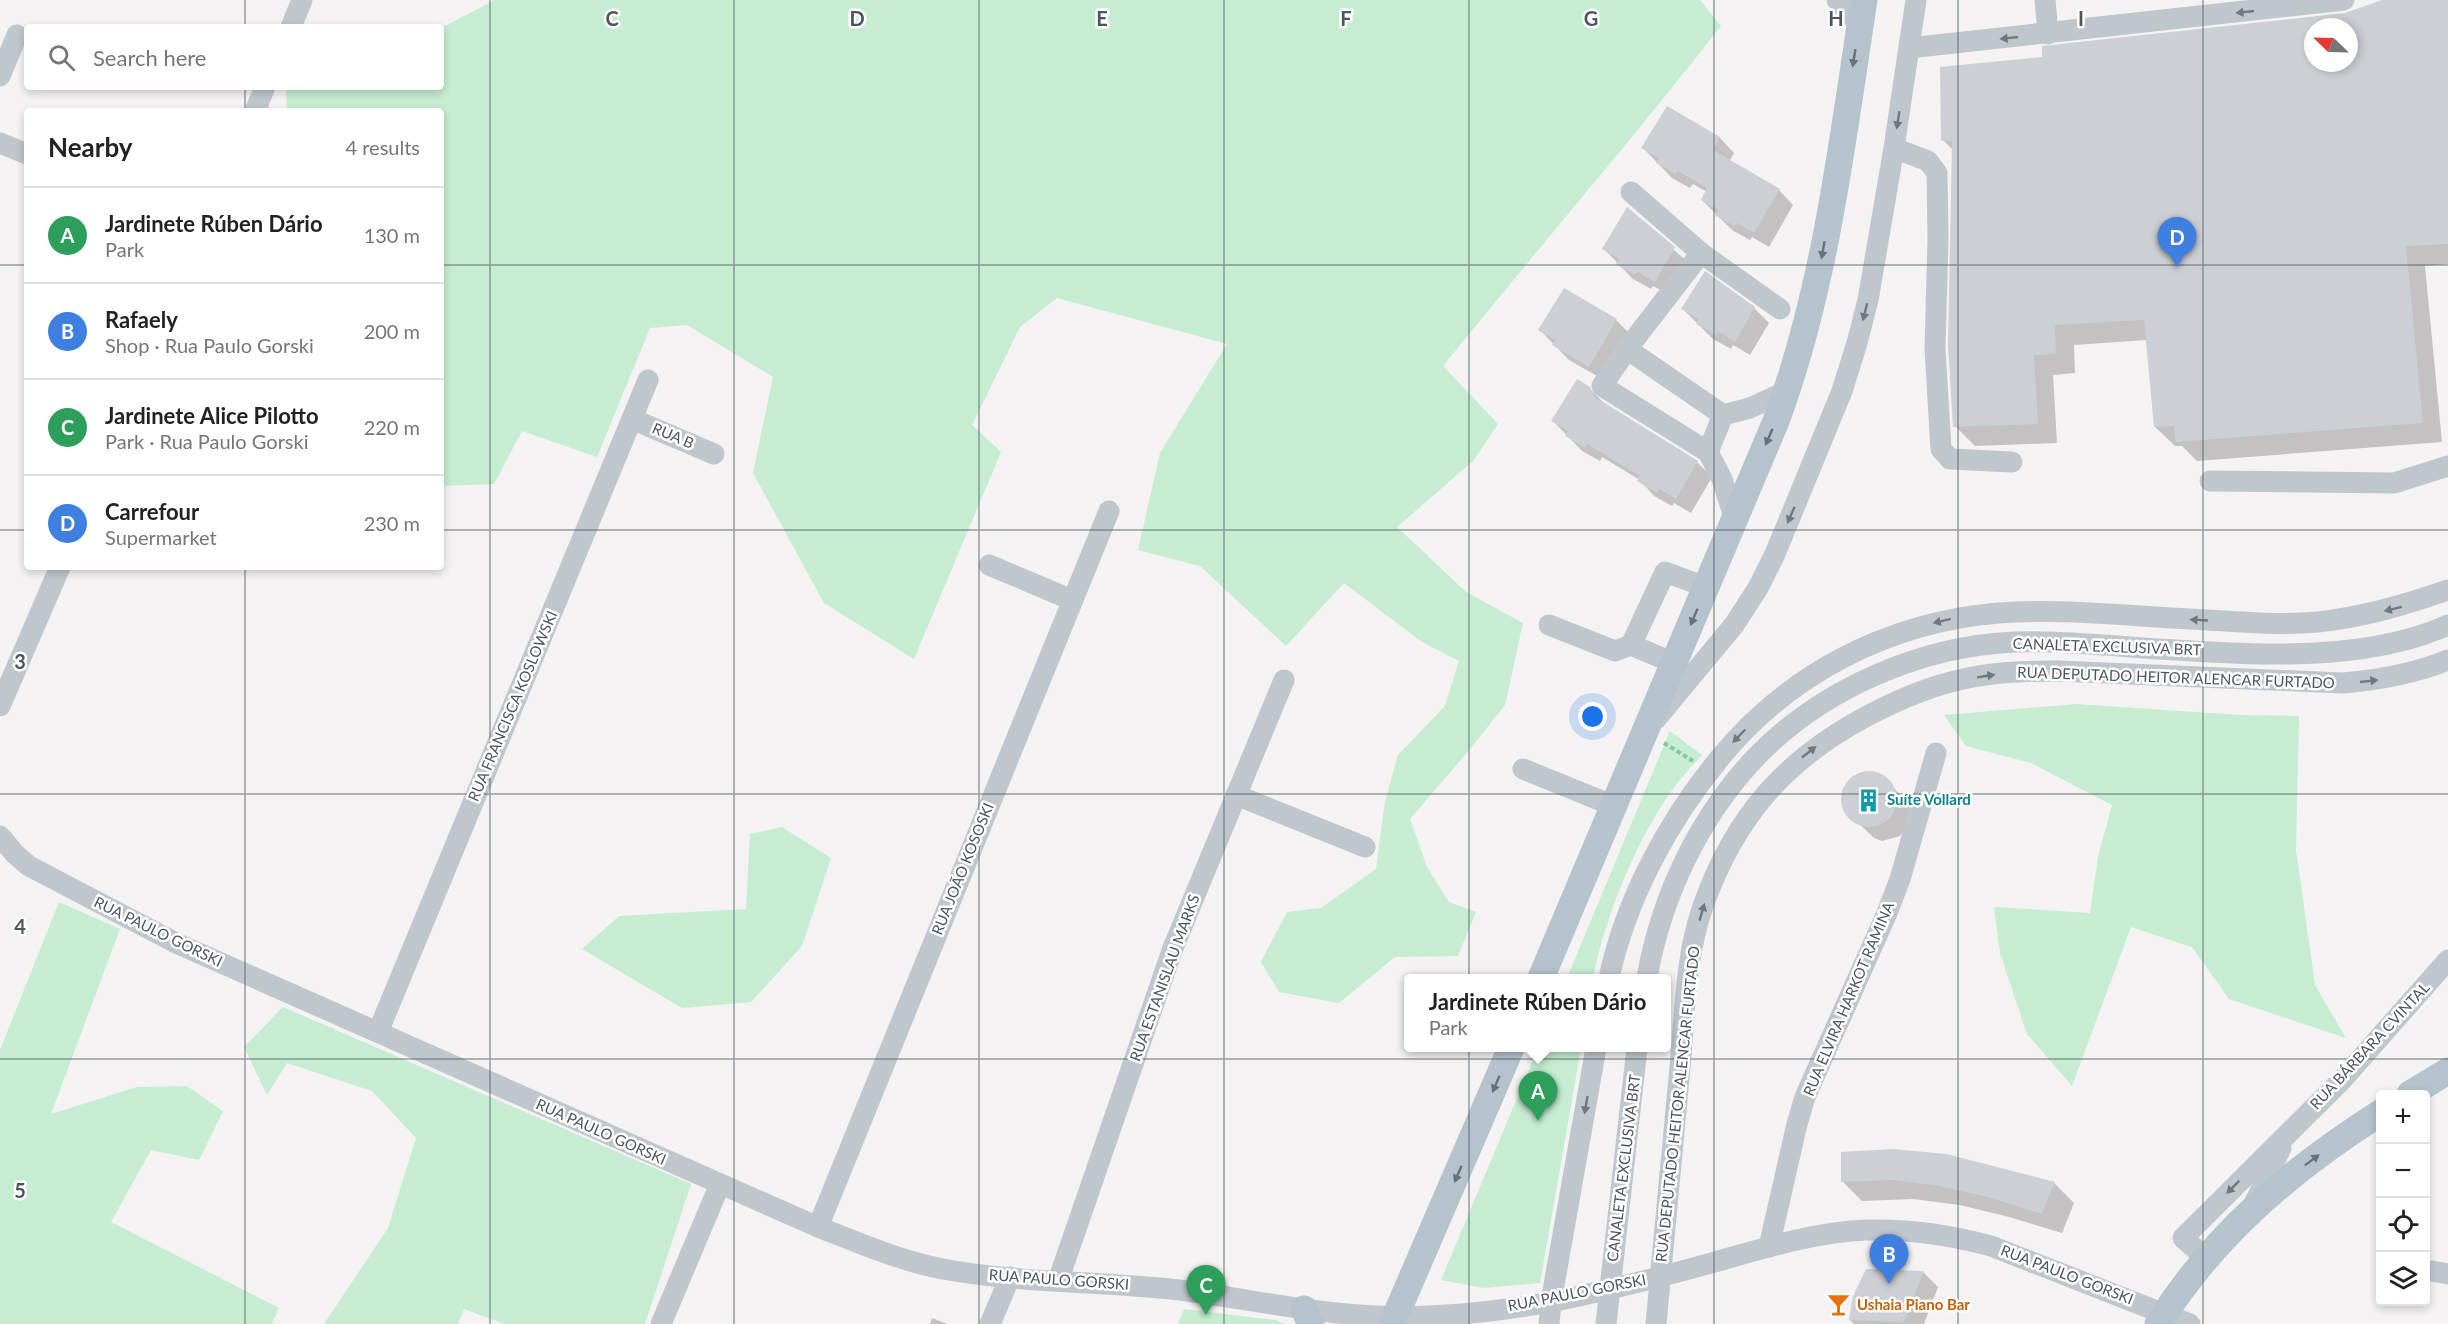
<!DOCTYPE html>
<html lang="en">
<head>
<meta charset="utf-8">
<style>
	body { margin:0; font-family:Lato,sans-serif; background:#f6f6f6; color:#222 }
	.controls { position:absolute; right:18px; bottom:18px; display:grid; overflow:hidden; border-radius:6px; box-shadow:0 3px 9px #0003 }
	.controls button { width:54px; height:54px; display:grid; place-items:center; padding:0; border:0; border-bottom:2px solid #e0e0e0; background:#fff; color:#222; font:30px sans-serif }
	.compass { position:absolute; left:2304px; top:18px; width:54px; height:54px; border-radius:50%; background:#fff; box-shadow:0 3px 9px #0003; rotate:293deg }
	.you { position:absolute; left:1593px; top:717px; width:21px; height:21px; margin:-15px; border:4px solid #fff; border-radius:50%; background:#1a73e8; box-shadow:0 0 0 9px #1a73e833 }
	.badge { display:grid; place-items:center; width:39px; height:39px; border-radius:50%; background:#2d81d3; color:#fff; font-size:20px; font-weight:700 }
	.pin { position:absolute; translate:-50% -50px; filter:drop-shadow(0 2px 3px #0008) }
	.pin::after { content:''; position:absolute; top:32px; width:21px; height:18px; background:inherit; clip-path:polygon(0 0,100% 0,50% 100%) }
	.popup { position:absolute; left:1404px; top:974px; width:267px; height:78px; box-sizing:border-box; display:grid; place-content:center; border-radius:6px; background:#fff; filter:drop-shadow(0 2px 4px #0005); font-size:20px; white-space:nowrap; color:#767676 }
	.popup b { font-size:22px; color:#222 }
	.popup::after { content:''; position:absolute; left:50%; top:100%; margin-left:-12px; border:12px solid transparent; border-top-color:#fff }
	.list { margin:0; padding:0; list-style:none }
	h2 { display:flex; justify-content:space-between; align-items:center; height:78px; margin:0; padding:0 24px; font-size:26px }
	h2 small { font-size:20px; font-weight:400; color:#767676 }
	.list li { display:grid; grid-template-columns:39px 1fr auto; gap:18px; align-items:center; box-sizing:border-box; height:96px; padding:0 24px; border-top:2px solid #e0e0e0 }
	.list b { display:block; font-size:22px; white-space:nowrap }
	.list p { margin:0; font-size:20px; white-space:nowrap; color:#767676 }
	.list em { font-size:20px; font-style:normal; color:#767676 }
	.icon { flex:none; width:33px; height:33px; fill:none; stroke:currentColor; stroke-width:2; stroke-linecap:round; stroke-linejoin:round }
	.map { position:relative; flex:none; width:2448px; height:1324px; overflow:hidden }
	.search { position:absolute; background:#fff; box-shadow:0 3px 9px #0003; left:24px; top:24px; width:420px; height:66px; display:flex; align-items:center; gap:15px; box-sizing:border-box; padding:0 21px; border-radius:6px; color:#767676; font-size:22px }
	.panel { position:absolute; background:#fff; box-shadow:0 3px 9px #0003; left:24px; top:108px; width:420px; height:462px; border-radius:6px }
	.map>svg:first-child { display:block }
</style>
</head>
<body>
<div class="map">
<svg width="2448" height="1324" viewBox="0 0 2448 1324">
	<rect width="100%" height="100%" fill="#f4f2f2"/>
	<g fill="#c6ecd2">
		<path d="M 495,0 L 1700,0 L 1721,26 C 1631,141 1535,252 1443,366 L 1498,424 L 1473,461 L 1397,527 L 1466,592 L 1523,623 L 1505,705 L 1471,748 L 1410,819 L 1427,867 L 1449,902 L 1476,912 L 1458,956 L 1395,957 L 1339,1003 L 1279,992 L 1261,962 L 1287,912 L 1321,908 L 1376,869 L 1385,801 L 1398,755 L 1445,706 L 1459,661 L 1422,642 L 1344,583 L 1286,646 L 1200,566 L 1138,550 L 1160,453 L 1227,344 L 1057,298 L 1020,327 L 972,425 L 1001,452 L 914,659 L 824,603 L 753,473 L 773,377 L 687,325 L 650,328 L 597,457 L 522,431 L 494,484 L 441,486 L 441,111 L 287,111 L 286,87 L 441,87 L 441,28 Z"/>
		<polygon points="2076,704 2240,715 2299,716 2296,850 2315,985 2346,1038 2229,999 2192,947 2131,927 2072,1086 2027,1034 2000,953 1994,907 2090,913 2098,857 2112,805 2031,763 1966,746 1944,715"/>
		<path d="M 1670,731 L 1702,755 C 1693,765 1683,775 1675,786 C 1638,835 1604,919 1593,978 L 1567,978 Z"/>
		<polygon points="782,827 831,858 802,946 751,1002 682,1008 582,949 619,916 746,909 750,834"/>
		<polygon points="59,902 120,929 51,1114 137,1087 187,1086 223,1111 199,1160 151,1150 111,1222 279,1308 272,1324 0,1324 0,1050"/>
		<polygon points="283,1007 691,1184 645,1324 505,1324 464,1309 458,1324 324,1324 388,1228 416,1138 372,1091 287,1063 267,1095 244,1047"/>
		<polygon points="1538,1048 1581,1048 1540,1283 1483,1288 1441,1280"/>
		<polygon points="1184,1309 1275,1320 1285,1324 1178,1324"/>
	</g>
	<g fill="#0003" fill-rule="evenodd">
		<path d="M 2386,0 L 2448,0 L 2448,264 L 2425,266 L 2442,442 L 2197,461 L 2182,446 L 2175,446 L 2155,427 L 2147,340 L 2074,345 L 2075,373 L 2053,375 L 2057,443 L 1975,446 L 1955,426 L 1953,150 L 1943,140 L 2043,58 L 2346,14 ZM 2313,27 L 2349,27 L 2349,63 L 2313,63 Z"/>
		<polygon points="1668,108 1720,138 1734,153 1729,162 1779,190 1793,205 1769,247 1752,237 1750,240 1732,230 1702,200 1707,192 1693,184 1690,188 1672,178 1643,148"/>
		<polygon points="1628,210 1689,263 1670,295 1653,286 1651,289 1633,279 1604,249"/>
		<polygon points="1705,274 1754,308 1769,323 1750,355 1733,345 1731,349 1713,339 1683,309"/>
		<polygon points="1616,320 1631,335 1604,380 1569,360 1540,330"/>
		<polygon points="1589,388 1605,404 1697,462 1712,477 1691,513 1674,503 1672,506 1654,496 1640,480 1602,457 1600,461 1582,451 1553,421"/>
		<polygon points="1864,772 1881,775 1909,804 1910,821 1900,836 1882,841 1874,838 1846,811 1843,803 1845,787 1857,775"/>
		<polygon points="1842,1154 2054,1183 2074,1203 2062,1233 2009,1217 1960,1205 1913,1199 1862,1201 1842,1181"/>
		<polygon points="1867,1270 1924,1273 1938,1287 1924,1324 1854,1324 1850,1320"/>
		<polygon points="932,1318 947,1324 930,1324"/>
	</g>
	<g fill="#cccfd4" fill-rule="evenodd">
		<path d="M 2382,0 L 2448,0 L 2448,244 L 2406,246 L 2423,423 L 2176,442 L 2174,426 L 2154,427 L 2144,320 L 2055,325 L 2056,354 L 2034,355 L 2038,424 L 1953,427 L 1948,346 L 1952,141 L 1941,141 L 1940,67 L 2042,57 L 2042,46 L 2345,13 ZM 2313,27 L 2349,27 L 2349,63 L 2313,63 Z"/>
		<polygon points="1667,106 1720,137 1713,150 1780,189 1754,233 1737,223 1734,226 1715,215 1718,210 1701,200 1707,188 1678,171 1675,174 1656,163 1659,158 1641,148"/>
		<polygon points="1627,207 1675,247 1655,282 1638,272 1635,275 1616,264 1619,259 1602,249"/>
		<polygon points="1705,271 1755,307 1735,342 1718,331 1716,335 1696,324 1699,319 1681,309"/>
		<polygon points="1564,288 1617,319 1589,367 1552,345 1555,340 1538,330"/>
		<polygon points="1577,379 1590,387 1595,397 1698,461 1676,499 1659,489 1657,493 1637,481 1640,476 1587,444 1585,448 1565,436 1568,431 1551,421"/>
		<circle cx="1869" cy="799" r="28"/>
		<polygon points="1893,1149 1946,1154 2055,1182 2042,1214 1988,1197 1939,1186 1892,1180 1841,1182 1841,1152"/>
		<polygon points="1866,1269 1924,1271 1904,1322 1849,1320 1853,1296"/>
	</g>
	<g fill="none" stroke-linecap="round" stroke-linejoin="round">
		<polyline stroke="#81c7a0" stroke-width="4" stroke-dasharray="4.5 3" stroke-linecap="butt" points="1664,743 1693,761"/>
		<g stroke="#bfc7cd" stroke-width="21">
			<polyline points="1837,0 1860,25"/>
			<polyline points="2045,0 2048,34"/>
			<polyline points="291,27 302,0"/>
			<polyline points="1909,48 2344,0"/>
			<polyline points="0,76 17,35"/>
			<polyline points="255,111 265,87"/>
			<polyline points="0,143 27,154"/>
			<polyline points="1894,148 1928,161 1937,173 1938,239 1935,349 1941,449 1950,459 2012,462"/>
			<polyline points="1631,192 1701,253 1627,349 1602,386 1708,452 1722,479 1735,520"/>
			<polyline points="1701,253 1780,309"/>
			<polyline points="1627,349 1723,415 1750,408 1787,391"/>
			<polyline points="632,419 714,454"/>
			<polyline points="1708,452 1723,415"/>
			<polyline points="2210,481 2394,483 2448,466"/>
			<polyline points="989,565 1072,600"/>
			<polyline points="1549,625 1615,651 1631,645"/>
			<polyline points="1674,663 1631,645 1665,572 1706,587"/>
			<polyline points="0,706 60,567"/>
			<polyline points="1656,719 1734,625 1758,588 1775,554 1842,391 1857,343 1868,300 1894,148 1916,0"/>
			<polyline points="1523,769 1614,806"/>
			<polyline points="1236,795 1365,847"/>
			<path d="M 0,836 L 15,854 L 29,866 L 176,943 L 818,1227 C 859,1243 900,1261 943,1269 C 1018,1283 1095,1281 1170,1289 C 1234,1296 1296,1311 1360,1315 C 1424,1320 1489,1313 1551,1302 C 1606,1291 1661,1277 1715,1262 C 1764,1248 1815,1232 1867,1230 C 1909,1229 1951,1235 1991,1246 L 2190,1324"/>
			<path d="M 1609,978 C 1626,899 1668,821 1719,759 C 1789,673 1889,622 1999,613 C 2058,608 2129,616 2190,619 C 2232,621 2276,626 2318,622 C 2364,617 2405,605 2448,590"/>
			<path d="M 1647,978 C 1661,897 1699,817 1756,757 C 1822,689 1920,646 2015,642 C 2044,641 2074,643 2103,645 C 2160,649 2218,654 2275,654 C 2332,654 2395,649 2448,625"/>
			<polyline points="378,1032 648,380"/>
			<polyline points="2253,1206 2281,1148"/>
			<polyline points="818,1227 1109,511"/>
			<polyline points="1769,1247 1797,1124 1805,1097 1887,913 1900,879 1936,753"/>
			<polyline points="2206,1258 2183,1238 2341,1081 2448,960"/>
			<polyline points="2432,1271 2448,1274"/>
			<polyline points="1058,1281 1173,948 1284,680"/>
			<polyline points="661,1324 720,1184"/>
			<polyline points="990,1324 1010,1277"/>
			<polyline points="1549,1324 1551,1302 1596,1048"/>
			<polyline points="1606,1324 1637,1048"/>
			<path d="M 1656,1324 C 1664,1238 1672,1153 1680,1067 C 1685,1014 1685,957 1703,906 C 1735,816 1786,758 1871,714 C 1898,700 1928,687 1959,680 C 1991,672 2025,671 2058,671 L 2343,683 C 2379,680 2414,674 2448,660"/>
		</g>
		<g stroke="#b5c3cd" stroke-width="27">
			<path d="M 1541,978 L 1776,421 C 1826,286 1842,142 1864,0"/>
			<polyline points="2410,1094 2448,1071"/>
			<polyline points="1304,1309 1311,1324"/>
			<polyline points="1392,1324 1511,1048"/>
			<path d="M 2158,1324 C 2215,1233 2291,1170 2380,1113"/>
		</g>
	</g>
	<defs><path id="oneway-solid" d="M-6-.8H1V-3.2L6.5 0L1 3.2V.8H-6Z" transform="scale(1.5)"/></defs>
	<g fill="#6e787f">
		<use href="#oneway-solid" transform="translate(2245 12) rotate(174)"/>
		<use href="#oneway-solid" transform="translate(2009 38) rotate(174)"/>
		<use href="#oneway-solid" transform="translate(1898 120) rotate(99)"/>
		<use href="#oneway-solid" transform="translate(1865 312) rotate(104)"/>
		<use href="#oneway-solid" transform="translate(1791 515) rotate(113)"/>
		<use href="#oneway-solid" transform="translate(2393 609) rotate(166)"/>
		<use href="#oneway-solid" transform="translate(2199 620) rotate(-177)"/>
		<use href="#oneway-solid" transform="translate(1942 621) rotate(166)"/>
		<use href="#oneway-solid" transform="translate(1986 676) rotate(-9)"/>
		<use href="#oneway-solid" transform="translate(2369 681) rotate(-6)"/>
		<use href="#oneway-solid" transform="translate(1739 736) rotate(134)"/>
		<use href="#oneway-solid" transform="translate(1809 752) rotate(-38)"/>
		<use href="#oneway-solid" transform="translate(1702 912) rotate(-74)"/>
		<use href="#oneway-solid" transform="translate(1586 1105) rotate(100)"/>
		<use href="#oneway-solid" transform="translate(2233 1187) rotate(135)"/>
	</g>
	<g fill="#667179">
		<use href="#oneway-solid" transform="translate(1854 58) rotate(99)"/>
		<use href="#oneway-solid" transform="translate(1823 250) rotate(100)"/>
		<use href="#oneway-solid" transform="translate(1769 437) rotate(113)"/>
		<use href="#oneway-solid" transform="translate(1694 617) rotate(113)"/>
		<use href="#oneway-solid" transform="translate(1496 1084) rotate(113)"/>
		<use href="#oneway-solid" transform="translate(2312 1160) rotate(-37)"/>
		<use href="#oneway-solid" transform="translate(1458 1174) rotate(113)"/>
	</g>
	<path fill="none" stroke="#4b565d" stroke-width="1.5" stroke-opacity="0.55" d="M 245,0 L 245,27M 490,0 L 490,1324M 734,0 L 734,1324M 979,0 L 979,1324M 1224,0 L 1224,1324M 1469,0 L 1469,1324M 1714,0 L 1714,1324M 1958,0 L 1958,1324M 2203,0 L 2203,1324M 245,87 L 245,111M 0,265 L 27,265M 441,265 L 2448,265M 0,530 L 27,530M 441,530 L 2448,530M 245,567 L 245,1324M 0,794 L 2448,794M 0,1059 L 2448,1059"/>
	<defs>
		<symbol id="building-bare" viewBox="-9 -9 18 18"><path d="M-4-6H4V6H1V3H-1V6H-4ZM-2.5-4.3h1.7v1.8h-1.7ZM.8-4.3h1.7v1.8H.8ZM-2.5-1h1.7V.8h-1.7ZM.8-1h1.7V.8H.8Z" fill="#0f9aa8" stroke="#fff" stroke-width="2.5" paint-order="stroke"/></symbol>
		<symbol id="bar-bare" viewBox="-9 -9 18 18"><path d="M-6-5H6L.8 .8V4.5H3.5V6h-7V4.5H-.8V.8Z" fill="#e8710a" stroke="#fff" stroke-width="2.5" paint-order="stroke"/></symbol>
	</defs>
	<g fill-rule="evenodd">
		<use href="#building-bare" x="1852" y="784" width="33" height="33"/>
		<use href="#bar-bare" x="1822" y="1288" width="33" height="33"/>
	</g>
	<g text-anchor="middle" stroke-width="5" stroke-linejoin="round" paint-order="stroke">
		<g font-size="15" fill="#4b565d" stroke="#fff">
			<text transform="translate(673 436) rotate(23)" y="5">RUA B</text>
			<text transform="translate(2107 647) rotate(2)" y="5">CANALETA EXCLUSIVA BRT</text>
			<text transform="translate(2176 678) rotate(2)" y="5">RUA DEPUTADO HEITOR ALENCAR FURTADO</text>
			<text transform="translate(513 706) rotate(-67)" y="5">RUA FRANCISCA KOSLOWSKI</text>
			<text transform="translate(963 869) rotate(-68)" y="5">RUA JOÃO KOSOSKI</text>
			<text transform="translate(158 932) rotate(26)" y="5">RUA PAULO GORSKI</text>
			<text transform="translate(1165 978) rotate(-70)" y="5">RUA ESTANISLAU MARKS</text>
			<text transform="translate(1849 999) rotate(-67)" y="5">RUA ELVIRA HARKOT RAMINA</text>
			<text transform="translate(2370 1046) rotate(-47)" y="5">RUA BÁRBARA CVINTAL</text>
			<text transform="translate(1678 1104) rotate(-84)" y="5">RUA DEPUTADO HEITOR ALENCAR FURTADO</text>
			<text transform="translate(601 1132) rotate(24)" y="5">RUA PAULO GORSKI</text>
			<text transform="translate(1624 1168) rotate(-83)" y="5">CANALETA EXCLUSIVA BRT</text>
			<text transform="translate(2067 1275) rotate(21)" y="5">RUA PAULO GORSKI</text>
			<text transform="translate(1059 1280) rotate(4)" y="5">RUA PAULO GORSKI</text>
			<text transform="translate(1577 1293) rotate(-11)" y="5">RUA PAULO GORSKI</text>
		</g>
		<g font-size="15" font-weight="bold" fill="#0d838f" stroke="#fff" text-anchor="start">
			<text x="1887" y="805">Suíte Vollard</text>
		</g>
		<g font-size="15" font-weight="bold" fill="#c56008" stroke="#fff" text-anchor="start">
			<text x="1857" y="1310">Ushaia Piano Bar</text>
		</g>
	</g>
	<g font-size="20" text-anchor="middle" font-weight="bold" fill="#4b565d" stroke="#fff" stroke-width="5" stroke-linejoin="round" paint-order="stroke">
		<text x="612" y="26">C</text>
		<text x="857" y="26">D</text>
		<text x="1102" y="26">E</text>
		<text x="1346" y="26">F</text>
		<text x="1591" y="26">G</text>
		<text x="1836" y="26">H</text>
		<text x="2081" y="26">I</text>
		<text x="20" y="669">3</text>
		<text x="20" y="934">4</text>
		<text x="20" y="1198">5</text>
	</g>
</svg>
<div class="controls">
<button>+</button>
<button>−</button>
<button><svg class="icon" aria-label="locate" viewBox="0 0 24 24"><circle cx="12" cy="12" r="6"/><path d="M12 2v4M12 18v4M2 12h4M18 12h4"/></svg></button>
<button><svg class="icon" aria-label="layers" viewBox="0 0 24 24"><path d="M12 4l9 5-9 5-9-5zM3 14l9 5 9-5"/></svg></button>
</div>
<svg class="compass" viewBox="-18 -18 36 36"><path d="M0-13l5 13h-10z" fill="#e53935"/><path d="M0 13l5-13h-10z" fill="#767676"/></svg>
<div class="you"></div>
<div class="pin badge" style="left:1538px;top:1121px;background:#2e9e5b">A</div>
<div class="popup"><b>Jardinete Rúben Dário</b>Park</div>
<div class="pin badge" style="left:1889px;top:1284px;background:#3f7fe0">B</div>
<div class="pin badge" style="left:1206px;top:1315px;background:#2e9e5b">C</div>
<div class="pin badge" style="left:2177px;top:267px;background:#3f7fe0">D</div>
<div class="search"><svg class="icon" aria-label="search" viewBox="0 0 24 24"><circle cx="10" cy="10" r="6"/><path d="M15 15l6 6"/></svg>Search here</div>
<section class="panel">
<h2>Nearby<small>4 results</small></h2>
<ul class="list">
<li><span class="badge" style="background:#2e9e5b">A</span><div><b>Jardinete Rúben Dário</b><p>Park</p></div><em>130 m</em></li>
<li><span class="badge" style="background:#3f7fe0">B</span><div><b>Rafaely</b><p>Shop · Rua Paulo Gorski</p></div><em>200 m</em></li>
<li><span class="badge" style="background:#2e9e5b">C</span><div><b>Jardinete Alice Pilotto</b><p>Park · Rua Paulo Gorski</p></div><em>220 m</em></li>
<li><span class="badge" style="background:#3f7fe0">D</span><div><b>Carrefour</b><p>Supermarket</p></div><em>230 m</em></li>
</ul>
</section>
</div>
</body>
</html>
